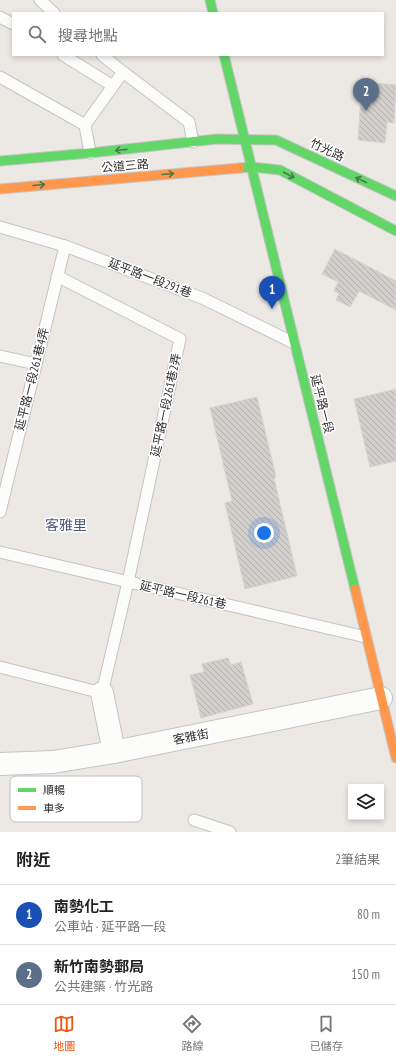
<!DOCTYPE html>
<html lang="zh-TW">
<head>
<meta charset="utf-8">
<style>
	body { margin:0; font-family:"PT Sans Narrow","Noto Sans TC",sans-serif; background:#f2f2f2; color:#222 }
	.controls { position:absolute; right:12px; bottom:12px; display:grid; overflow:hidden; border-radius:0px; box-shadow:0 2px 6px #0003 }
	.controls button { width:36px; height:36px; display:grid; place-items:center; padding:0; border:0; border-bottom:1px solid #e0e0e0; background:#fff; color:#222; font:20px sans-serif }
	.you { position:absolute; left:264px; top:533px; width:14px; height:14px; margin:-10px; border:3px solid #fff; border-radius:50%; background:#1a73e8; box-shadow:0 0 0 6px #1a73e833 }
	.badge { display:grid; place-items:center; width:26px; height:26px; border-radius:50%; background:#ea580c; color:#fff; font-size:13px; font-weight:700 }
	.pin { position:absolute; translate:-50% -33px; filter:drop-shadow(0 1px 2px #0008) }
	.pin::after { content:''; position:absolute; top:21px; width:14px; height:12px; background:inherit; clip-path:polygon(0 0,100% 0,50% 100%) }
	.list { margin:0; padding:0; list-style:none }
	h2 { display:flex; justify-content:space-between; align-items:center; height:52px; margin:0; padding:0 16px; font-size:17px }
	h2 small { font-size:13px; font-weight:400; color:#767676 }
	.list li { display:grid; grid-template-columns:26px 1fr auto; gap:12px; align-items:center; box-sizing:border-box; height:60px; padding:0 16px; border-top:1px solid #e0e0e0 }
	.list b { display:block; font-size:15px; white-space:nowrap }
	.list p { margin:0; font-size:13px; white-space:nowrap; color:#767676 }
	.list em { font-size:13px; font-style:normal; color:#767676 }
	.icon { flex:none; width:22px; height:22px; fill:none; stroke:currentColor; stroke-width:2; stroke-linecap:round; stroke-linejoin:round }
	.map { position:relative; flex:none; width:396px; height:832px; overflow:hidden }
	.search { position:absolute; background:#fff; box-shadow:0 2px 6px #0003; left:12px; right:12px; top:12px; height:44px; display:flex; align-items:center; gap:10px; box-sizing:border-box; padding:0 14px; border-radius:0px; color:#767676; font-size:15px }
	.sheet { height:172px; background:#fff }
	nav { display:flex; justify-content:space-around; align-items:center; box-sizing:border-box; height:56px; border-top:1px solid #e0e0e0; background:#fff; font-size:11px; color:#767676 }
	nav a { display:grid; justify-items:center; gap:2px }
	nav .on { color:#ea580c }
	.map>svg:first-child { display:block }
</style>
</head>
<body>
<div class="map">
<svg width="396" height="832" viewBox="0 0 396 832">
	<defs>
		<pattern id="building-back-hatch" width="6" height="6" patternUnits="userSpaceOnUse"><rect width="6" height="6" fill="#d1cecb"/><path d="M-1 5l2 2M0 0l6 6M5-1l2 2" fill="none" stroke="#b4b1af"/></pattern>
	</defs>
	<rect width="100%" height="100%" fill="#ece8e4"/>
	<g fill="url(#building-back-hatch)" stroke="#d7d4d0">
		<polygon points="362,82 396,85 394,123 387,122 385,143 358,140"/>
		<polygon points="335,249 396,281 396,310 359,291 350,307 336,300 339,294 334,291 338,282 322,274"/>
		<polygon points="396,389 396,461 370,467 354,399"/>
		<polygon points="257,397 276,477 274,478 297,576 245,589 225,503 232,501 210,408"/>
		<polygon points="228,658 231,665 241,662 253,704 201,718 190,675 204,672 202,664"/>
	</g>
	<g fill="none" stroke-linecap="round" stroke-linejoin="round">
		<defs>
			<g id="lane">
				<polyline points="40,0 54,13"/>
				<polyline points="0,17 13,24"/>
				<polyline points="63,55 113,86"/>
				<polyline points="102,55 123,72 189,122 193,142"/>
				<polyline points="0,77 85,125 123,72"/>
				<polyline points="85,125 90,153"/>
				<polyline points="0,227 65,246 202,298 294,343"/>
				<polyline points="0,356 36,364"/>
				<polyline points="0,512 65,246"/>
				<polyline points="0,552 366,637"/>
				<polyline points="0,667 102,693 128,582 180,339 57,276"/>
				<polyline points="194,820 230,832"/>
			</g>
			<g id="street">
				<polyline points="102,693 114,752"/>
				<polyline points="0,764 53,762 114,752 381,698"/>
			</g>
			<g id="fast">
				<polyline points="210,0 213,13"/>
				<polyline points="224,55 355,589"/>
				<polyline points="0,161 90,153 217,139 276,140 396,196"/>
				<polyline points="240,168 251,167 280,170 396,231"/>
			</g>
			<g id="slow">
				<polyline points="0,189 240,168"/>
				<polyline points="355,589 396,758"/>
			</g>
		</defs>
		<use href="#lane" stroke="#c5c4c5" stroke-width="13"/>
		<use href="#street" stroke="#c5c4c5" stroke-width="24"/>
		<use href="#fast" stroke="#c5c4c5" stroke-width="11"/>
		<use href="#slow" stroke="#c5c4c5" stroke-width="11"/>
		<use href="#lane" stroke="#fcfcfb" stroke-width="11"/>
		<use href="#street" stroke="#fcfcfb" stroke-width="22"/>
		<use href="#fast" stroke="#63d668" stroke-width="9"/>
		<use href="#slow" stroke="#ff974d" stroke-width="9"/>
	</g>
	<defs><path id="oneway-shaft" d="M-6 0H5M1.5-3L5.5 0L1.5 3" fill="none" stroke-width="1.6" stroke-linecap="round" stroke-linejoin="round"/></defs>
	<g stroke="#467a48">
		<use href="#oneway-shaft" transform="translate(121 150) rotate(174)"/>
		<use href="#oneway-shaft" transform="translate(168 174) rotate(-5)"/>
		<use href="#oneway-shaft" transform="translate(289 175) rotate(28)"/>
		<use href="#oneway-shaft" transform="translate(361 180) rotate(-155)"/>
		<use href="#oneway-shaft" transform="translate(39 185) rotate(-5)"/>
	</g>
	<g text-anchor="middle" stroke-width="3" stroke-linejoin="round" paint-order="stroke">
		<g font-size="12" fill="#2e2e2e" stroke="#fff">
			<text transform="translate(327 150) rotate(25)" y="4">竹光路</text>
			<text transform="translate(125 166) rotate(-5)" y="4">公道三路</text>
			<text transform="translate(150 278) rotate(21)" y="4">延平路一段291巷</text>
			<text transform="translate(32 379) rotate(-76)" y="4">延平路一段261巷4弄</text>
			<text transform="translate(322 404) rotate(76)" y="4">延平路一段</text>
			<text transform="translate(166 405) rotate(-78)" y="4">延平路一段261巷2弄</text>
			<text transform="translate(183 595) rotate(13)" y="4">延平路一段261巷</text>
			<text transform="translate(191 737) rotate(-11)" y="4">客雅街</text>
		</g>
		<g font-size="14" fill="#4d5680" stroke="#fff">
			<text x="66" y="530">客雅里</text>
		</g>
	</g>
	<rect x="10" y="776" width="132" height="46" rx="6" fill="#fff" stroke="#c0c0c0" stroke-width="1"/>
	<rect x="18" y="788" width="18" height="4" fill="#63d668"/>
	<rect x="18" y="806" width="18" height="4" fill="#ff974d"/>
	<g font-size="11" fill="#2e2e2e">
		<text x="43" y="794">順暢</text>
		<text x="43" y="812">車多</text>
	</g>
</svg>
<div class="controls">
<button><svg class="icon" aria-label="layers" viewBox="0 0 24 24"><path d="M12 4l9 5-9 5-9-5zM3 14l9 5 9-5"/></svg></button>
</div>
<div class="you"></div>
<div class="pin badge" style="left:272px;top:309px;background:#1a4fb4">1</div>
<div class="pin badge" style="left:366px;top:111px;background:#5c6f8a">2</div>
<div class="search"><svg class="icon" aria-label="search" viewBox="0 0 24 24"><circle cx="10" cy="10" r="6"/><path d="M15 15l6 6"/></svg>搜尋地點</div>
</div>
<section class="sheet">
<h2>附近<small>2筆結果</small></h2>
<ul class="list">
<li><span class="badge" style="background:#1a4fb4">1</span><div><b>南勢化工</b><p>公車站 · 延平路一段</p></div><em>80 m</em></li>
<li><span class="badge" style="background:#5c6f8a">2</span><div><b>新竹南勢郵局</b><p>公共建築 · 竹光路</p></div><em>150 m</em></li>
</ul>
</section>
<nav>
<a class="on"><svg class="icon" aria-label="map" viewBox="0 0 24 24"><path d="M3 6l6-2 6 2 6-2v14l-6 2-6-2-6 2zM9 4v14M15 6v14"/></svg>地圖</a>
<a><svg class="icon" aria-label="directions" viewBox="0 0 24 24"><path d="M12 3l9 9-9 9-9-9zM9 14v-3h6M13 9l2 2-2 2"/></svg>路線</a>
<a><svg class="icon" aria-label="saved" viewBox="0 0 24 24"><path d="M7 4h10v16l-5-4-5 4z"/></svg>已儲存</a>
</nav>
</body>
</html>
